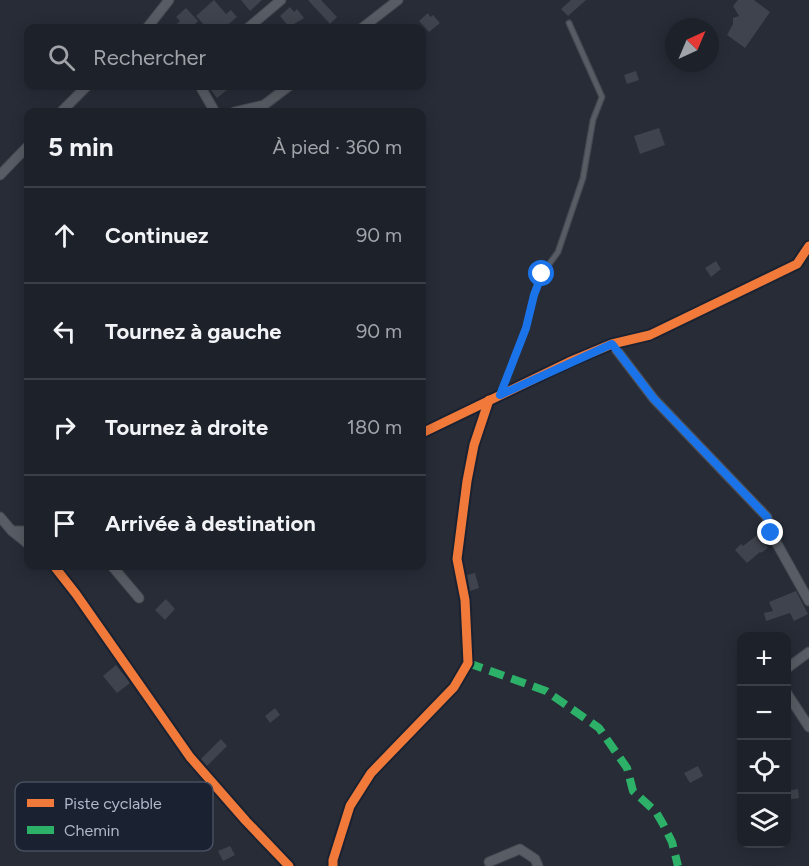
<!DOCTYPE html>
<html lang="fr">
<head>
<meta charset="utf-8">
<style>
	body { margin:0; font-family:Figtree,sans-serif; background:#252931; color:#f1f3f6 }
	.controls { position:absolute; right:18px; bottom:18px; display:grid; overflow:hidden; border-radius:12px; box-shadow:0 3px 15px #0003 }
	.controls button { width:54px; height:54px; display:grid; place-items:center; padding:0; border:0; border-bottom:2px solid #3b3e46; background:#1d2129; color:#f1f3f6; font:30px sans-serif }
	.compass { position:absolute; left:665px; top:18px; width:54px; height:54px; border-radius:50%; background:#1d2129; box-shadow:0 3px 15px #0003; rotate:44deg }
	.stop { position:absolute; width:18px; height:18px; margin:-14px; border:4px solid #1a73e8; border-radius:50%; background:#fff }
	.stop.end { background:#1a73e8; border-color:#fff; box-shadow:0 2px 6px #0008 }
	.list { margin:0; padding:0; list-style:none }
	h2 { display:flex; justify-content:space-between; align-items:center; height:78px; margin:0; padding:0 24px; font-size:26px }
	h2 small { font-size:20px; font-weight:400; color:#a0a3a8 }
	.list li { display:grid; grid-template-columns:39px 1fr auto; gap:18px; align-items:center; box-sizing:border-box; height:96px; padding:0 24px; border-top:2px solid #3b3e46 }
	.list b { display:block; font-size:22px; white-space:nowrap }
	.list em { font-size:20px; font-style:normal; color:#a0a3a8 }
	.icon { flex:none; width:33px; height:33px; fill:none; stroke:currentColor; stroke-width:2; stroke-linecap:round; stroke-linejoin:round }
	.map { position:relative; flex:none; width:809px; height:866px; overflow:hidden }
	.search { position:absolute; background:#1d2129; box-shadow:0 3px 15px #0003; left:24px; top:24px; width:402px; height:66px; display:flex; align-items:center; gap:15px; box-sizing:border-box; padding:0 21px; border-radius:12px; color:#a0a3a8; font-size:22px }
	.panel { position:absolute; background:#1d2129; box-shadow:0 3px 15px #0003; left:24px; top:108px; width:402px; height:462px; border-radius:12px }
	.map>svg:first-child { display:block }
</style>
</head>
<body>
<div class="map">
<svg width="809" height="866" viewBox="0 0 809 866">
	<rect width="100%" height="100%" fill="#272c37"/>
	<g fill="#3f434d">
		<polygon points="214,0 226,14 231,10 237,17 224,28 207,28 196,16"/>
		<polygon points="241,0 262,0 250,11"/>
		<polygon points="308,0 321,0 337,17 330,24"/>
		<polygon points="571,0 586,0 568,16 561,9"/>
		<polygon points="738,0 754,0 770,12 745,48 727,35 733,24 733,18 739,16 733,6"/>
		<polygon points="290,7 294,12 297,9 304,18 289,27 280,16"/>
		<polygon points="186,8 198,21 191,28 172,28 180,21 176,17"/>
		<polygon points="428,13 430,17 433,15 440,23 429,32 419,21"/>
		<polygon points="636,71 639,80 627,84 624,75"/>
		<polygon points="208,86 232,86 217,98"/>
		<polygon points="659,128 665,145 640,154 634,136"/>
		<polygon points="716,261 721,269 711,277 705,268"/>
		<polygon points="757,535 768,548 761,553 760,552 747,563 735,550 741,544 743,546"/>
		<polygon points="475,573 479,588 470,591 467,575"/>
		<polygon points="796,591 808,614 794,621 790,613 766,621 764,613 773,611 769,602"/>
		<polygon points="166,599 175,609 165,620 155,610"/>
		<polygon points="116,665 130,683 117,693 103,676"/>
		<polygon points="275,708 280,715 270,723 265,716"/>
		<polygon points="221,739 227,746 207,766 201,759"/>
		<polygon points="698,766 703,776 690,783 684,773"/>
		<polygon points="798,789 799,798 786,800 786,791"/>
		<polygon points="230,846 235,855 223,861 218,851"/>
	</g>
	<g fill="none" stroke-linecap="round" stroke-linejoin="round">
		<defs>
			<polyline id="lane" points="500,395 526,328 534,295 542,274 558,252 583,178 593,120 602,97 569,23"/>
			<g id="street">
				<polyline points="147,28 169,0"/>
				<polyline points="248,28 281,0"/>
				<polyline points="362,28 398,0"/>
				<polyline points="200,86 215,112"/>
				<polyline points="61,112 87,86"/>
				<polyline points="234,112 264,105 289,86"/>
				<polyline points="0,175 28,146"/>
				<polyline points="612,344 654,399 767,517 771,533 809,601"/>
				<polyline points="422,433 569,362 612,344 650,335 797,264 809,246"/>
				<polyline points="0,517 12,531 28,544"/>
				<polyline points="12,531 28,531"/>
				<polyline points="54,566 76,594 190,757 246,821 289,866"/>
				<polyline points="112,566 139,598"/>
				<polyline points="786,669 809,652"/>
				<polyline points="786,692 809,727"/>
				<polyline points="489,862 520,849 535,859 538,866"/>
				<polyline points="333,866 333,860 350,806 371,773 454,687 468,663 465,600 457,559 467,481 474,445 489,400"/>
			</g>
		</defs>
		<use href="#lane" stroke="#444850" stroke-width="7"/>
		<use href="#street" stroke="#444850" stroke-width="11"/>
		<use href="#lane" stroke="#585c64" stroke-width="4.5"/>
		<use href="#street" stroke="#585c64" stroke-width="9"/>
		<polyline stroke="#2db169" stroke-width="8" stroke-dasharray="15 8" stroke-linecap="butt" points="468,663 546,691 599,728 627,768 633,791 656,812 663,824 672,842 678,866"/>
		<defs>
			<g id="cycleway">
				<polyline points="422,433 569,362 612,344 650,335 797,264 809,246"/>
				<polyline points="54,566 76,594 190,757 246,821 289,866"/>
				<polyline points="333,866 333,860 350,806 371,773 454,687 468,663 465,600 457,559 467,481 474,445 489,400"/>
			</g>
		</defs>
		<use href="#cycleway" stroke="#1a2232" stroke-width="13"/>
		<use href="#cycleway" stroke="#f17a3a" stroke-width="9"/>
	</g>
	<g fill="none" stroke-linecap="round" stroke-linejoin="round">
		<polyline stroke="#1a73e8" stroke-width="8" points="542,274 534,295 526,328 500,395 612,344 654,399 767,517 771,533"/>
	</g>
	<rect x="15" y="782" width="198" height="69" rx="9" fill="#1a2232" stroke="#474f5f" stroke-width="1.5"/>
	<rect x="27" y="799" width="27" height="8" fill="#f17a3a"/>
	<rect x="27" y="826" width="27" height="8" fill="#2db169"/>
	<g font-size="16" fill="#b0b8c9">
		<text x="64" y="809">Piste cyclable</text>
		<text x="64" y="836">Chemin</text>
	</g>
</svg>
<div class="controls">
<button>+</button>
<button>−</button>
<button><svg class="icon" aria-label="locate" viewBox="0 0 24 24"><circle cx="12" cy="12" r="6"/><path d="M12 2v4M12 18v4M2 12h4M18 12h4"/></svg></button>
<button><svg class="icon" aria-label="layers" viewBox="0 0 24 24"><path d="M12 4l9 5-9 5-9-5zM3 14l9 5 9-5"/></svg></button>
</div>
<svg class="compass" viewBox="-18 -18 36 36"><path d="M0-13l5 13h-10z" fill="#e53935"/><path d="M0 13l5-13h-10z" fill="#a0a3a8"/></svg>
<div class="stop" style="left:542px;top:274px"></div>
<div class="stop end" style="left:771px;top:533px"></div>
<div class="search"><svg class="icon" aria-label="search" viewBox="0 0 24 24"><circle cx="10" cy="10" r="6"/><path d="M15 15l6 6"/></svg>Rechercher</div>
<section class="panel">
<h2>5 min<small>À pied · 360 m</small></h2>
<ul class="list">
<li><svg class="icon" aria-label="ahead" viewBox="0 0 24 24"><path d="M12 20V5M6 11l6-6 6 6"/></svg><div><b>Continuez</b></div><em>90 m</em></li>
<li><svg class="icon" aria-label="left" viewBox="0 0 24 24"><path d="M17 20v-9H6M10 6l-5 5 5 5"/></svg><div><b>Tournez à gauche</b></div><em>90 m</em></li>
<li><svg class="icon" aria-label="right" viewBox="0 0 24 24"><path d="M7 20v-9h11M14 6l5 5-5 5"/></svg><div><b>Tournez à droite</b></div><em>180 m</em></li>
<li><svg class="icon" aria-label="arrive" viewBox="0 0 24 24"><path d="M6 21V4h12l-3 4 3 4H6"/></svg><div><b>Arrivée à destination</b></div></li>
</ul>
</section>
</div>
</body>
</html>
